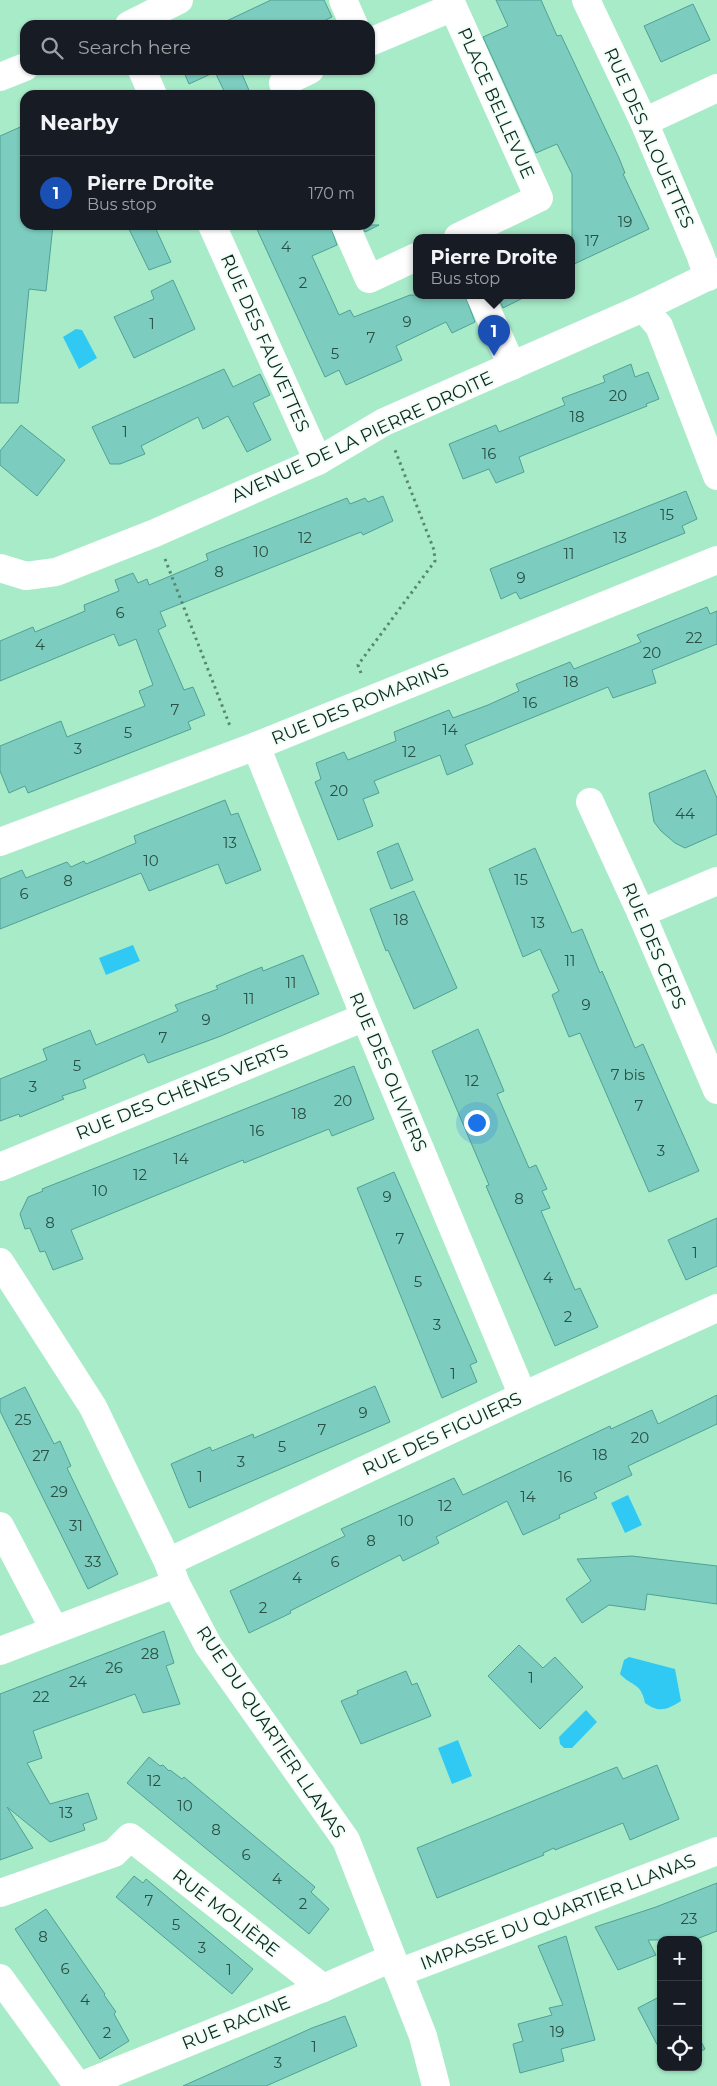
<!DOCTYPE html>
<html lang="en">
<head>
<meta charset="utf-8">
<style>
	body { margin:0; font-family:Montserrat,sans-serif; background:#242831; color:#f1f3f6 }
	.controls { position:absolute; right:15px; bottom:15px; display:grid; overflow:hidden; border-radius:10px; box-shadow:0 1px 4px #0004 }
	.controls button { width:45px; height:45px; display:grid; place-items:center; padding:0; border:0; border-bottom:1px solid #363941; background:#171b24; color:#f1f3f6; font:25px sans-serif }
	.you { position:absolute; left:476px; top:1122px; width:18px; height:18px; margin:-12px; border:4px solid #fff; border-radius:50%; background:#1a73e8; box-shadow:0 0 0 8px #1a73e833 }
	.badge { display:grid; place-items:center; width:32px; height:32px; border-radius:50%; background:#cd97c0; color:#fff; font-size:16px; font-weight:700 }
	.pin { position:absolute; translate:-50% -41px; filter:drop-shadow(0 1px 2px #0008) }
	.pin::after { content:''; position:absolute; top:26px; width:18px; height:15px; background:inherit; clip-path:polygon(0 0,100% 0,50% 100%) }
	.popup { position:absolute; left:413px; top:234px; width:162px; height:65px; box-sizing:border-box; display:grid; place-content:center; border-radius:10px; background:#171b24; filter:drop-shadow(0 1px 4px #0005); font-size:16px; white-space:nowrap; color:#9ea1a6 }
	.popup b { font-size:19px; color:#f1f3f6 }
	.popup::after { content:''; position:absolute; left:50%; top:100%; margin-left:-10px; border:10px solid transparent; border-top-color:#171b24 }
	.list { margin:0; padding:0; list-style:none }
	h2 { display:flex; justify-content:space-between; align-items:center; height:65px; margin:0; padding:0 20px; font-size:21px }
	h2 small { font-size:16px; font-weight:400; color:#9ea1a6 }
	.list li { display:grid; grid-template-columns:32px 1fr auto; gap:15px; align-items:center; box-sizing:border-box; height:75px; padding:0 20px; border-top:1px solid #363941 }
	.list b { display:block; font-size:19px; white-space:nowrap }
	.list p { margin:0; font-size:16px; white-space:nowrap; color:#9ea1a6 }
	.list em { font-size:16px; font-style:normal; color:#9ea1a6 }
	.icon { flex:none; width:28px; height:28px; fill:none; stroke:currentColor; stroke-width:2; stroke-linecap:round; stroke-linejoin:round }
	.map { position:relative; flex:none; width:717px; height:2086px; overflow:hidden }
	.search { position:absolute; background:#171b24; box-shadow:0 1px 4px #0004; left:20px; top:20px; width:355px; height:55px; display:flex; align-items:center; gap:12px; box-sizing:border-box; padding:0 18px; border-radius:15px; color:#9ea1a6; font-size:19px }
	.panel { position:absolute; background:#171b24; box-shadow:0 1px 4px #0004; left:20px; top:90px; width:355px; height:140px; border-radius:15px }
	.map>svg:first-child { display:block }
</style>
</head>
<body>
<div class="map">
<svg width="717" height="2086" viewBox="0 0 717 2086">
	<rect width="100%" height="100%" fill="#a8ebc9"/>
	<g fill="#30c9f3">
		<polygon points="76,329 82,330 97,358 79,369 63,337"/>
		<polygon points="133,945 140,961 106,975 99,958"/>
		<polygon points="628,1495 642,1525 625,1533 611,1503"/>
		<path d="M 629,1657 L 675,1669 L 681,1701 C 667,1710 659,1713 645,1703 C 641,1682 632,1687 620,1674 L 624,1660 Z"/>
		<polygon points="586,1710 597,1722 572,1748 564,1748 560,1744 559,1737"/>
		<polygon points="458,1740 472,1776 452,1784 438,1748"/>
	</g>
	<g fill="#7ccdbf" stroke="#50a194">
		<polygon points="271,0 324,0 332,17 316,25 218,25"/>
		<polygon points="496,0 541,0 557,36 561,35 619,158 625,173 623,174 649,229 572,265 572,174 557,144 536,153 483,37 508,26"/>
		<polygon points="693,4 710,40 661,62 644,26"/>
		<polygon points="183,70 249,70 242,74 251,95 226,95 215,72 189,84"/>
		<polygon points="25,125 25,225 53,225 46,291 29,289 18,403 0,403 0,136"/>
		<polygon points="127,225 154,225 171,262 149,270"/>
		<polygon points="255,225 330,225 337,245 312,256 339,315 350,310 354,317 410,295 465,295 475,322 452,333 446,322 396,346 402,360 346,385 339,370 325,377"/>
		<polygon points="362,225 379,225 365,232"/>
		<polygon points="173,280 195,329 134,358 114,317 154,299 151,291"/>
		<polygon points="497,295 529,295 503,308"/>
		<polygon points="631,364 635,377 648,372 659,399 646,404 647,406 519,457 524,472 496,483 489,469 463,479 449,444 496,425 499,432 565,405 562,398 605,382 603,376"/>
		<polygon points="224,369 233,387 260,374 270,395 253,403 271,440 247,452 228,416 203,429 198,417 141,446 145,454 120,464 110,464 92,427"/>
		<polygon points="21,425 65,460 37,496 0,465 0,451"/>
		<polygon points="686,491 697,519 682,526 685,533 520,599 516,592 501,599 490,569"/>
		<polygon points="383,496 393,521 363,535 361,532 160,612 166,626 158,630 184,690 193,687 205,715 188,722 191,729 28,793 25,786 9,793 0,771 0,746 61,721 67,737 97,725 145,706 139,691 153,685 136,639 119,646 114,634 0,681 0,641 33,627 35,632 85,611 84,605 119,591 115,580 133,573 138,583 147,579 149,585 208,560 206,554 347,498 350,504 365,498 368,502"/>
		<polygon points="707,607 710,614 717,611 717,644 652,670 656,683 613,698 608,687 465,745 473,764 447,775 440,755 374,781 379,793 363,799 373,826 338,840 315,782 321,779 316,763 344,752 348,760 396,741 394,732 449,710 453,718 488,705 519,691 516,684 570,662 574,669 641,642 637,635"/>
		<polygon points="705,770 717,798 717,834 685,848 675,843 661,831 654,822 649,793"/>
		<polygon points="225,800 231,815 238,813 261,870 226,884 218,864 149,891 141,873 0,929 0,879 22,870 26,878 67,862 71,867 84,861 86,864 136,843 134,836"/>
		<polygon points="398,843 413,880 391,889 377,852"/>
		<polygon points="535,848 572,933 582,929 600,973 602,971 635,1048 643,1044 699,1171 649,1192 580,1033 569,1037 552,995 559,991 540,949 523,957 489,869"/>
		<polygon points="414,891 457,988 414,1009 388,950 386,951 370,909"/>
		<polygon points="303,955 319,994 221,1036 148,1063 144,1054 83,1080 86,1088 62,1096 64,1099 20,1117 19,1114 0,1121 0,1079 47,1060 43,1049 90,1030 96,1045 178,1011 175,1005 218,989 216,986 262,967 263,971"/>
		<polygon points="478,1029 504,1091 497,1094 529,1168 536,1165 547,1189 542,1191 550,1208 541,1211 575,1290 580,1288 598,1327 555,1346 486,1186 489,1185 432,1051"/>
		<polygon points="354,1066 374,1119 332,1136 329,1129 244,1163 243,1160 71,1230 83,1259 53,1270 45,1251 40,1252 30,1228 25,1229 20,1214 28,1197 43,1191 42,1189"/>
		<polygon points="394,1172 477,1362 470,1365 477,1382 442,1398 357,1188"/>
		<polygon points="717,1218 717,1266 686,1280 668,1240"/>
		<polygon points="375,1386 390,1422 189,1508 171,1464 210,1447 212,1451 253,1434 254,1438"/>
		<polygon points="25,1387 54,1444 60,1441 71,1466 67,1468 118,1574 88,1589 0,1411 0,1399"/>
		<polygon points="717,1395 717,1424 628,1466 632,1475 594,1493 597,1498 559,1515 560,1518 523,1535 507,1501 436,1537 439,1543 403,1561 400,1555 290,1611 291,1613 249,1633 230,1591 345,1536 341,1529 454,1478 463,1495 610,1426 611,1429 652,1410 658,1424"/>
		<polygon points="632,1556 717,1566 717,1604 647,1594 645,1610 609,1605 582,1623 566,1599 591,1581 577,1559"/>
		<polygon points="164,1631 174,1663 166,1666 180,1704 143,1713 135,1694 33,1731 42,1758 27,1763 50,1804 88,1793 97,1819 83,1824 85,1830 50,1842 7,1807 33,1848 0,1860 0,1694"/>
		<polygon points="519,1645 543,1668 555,1657 583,1687 540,1729 488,1676"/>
		<polygon points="406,1671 412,1685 417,1683 431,1716 361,1744 341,1701 358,1694 357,1691"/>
		<polygon points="149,1757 160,1766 163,1765 169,1771 170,1770 182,1779 184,1777 315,1887 311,1892 329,1909 309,1934 127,1783"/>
		<polygon points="657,1765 679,1819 630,1840 623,1823 555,1850 554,1848 543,1853 544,1855 437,1898 417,1848 617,1767 623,1779"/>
		<polygon points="134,1876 143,1883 146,1879 253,1969 232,1994 116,1897"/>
		<polygon points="717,1883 717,1931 694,1940 648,1940 656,1955 618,1970 595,1927 656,1907"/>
		<polygon points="46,1909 105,1994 104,1995 116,2012 114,2014 129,2041 100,2059 15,1929"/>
		<polygon points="566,1936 595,2040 561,2049 564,2061 520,2073 513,2044 523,2041 518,2024 552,2015 549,2008 563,2005 538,1946"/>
		<polygon points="661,1996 661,2052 638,2008"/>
		<polygon points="345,2016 357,2046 266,2086 183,2086 312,2028"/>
		<polygon points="698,2036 705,2049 698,2053"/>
	</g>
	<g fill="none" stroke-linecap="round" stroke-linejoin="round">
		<g stroke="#598871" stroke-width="3" stroke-dasharray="2.5 4" stroke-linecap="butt">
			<polyline points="165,559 230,726"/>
			<polyline points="361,673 358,665 435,561 434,550 395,450"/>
		</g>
		<g stroke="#fff" stroke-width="28">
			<polyline points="343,0 354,25"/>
			<polyline points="586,0 644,122 700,254 708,277"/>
			<polyline points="129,25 179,0"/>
			<polyline points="370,42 453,7 539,198 458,237"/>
			<polyline points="142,70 153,95"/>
			<polyline points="0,77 25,67"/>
			<polyline points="288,95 283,83 310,70"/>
			<polyline points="644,122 717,88"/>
			<polyline points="212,225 318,461"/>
			<polyline points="345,225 369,279 416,257"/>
			<polyline points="480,295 512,366"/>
			<polyline points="643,308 659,326 717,476"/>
			<polyline points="0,568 26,576 56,572 155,533 318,461 384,422 643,308 717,272"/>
			<polyline points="256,746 365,1017 523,1396"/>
			<polyline points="590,802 641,913 717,1090"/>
			<polyline points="0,842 256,746 717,560"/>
			<polyline points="641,913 717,881"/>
			<polyline points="0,1167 365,1017"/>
			<polyline points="0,1262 93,1407 168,1562 176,1584 208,1645 346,1840 423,2036 436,2086"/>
			<polyline points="0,1526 54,1629"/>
			<polyline points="168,1562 523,1396 717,1308"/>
			<polyline points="0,1651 176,1584"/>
			<polyline points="0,1893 114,1853 130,1837 323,1988"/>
			<polyline points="398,1973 717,1851"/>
			<polyline points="0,1978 78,2086"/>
			<polyline points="80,2086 323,1988 392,1958"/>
		</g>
	</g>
	<g text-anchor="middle" stroke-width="4" stroke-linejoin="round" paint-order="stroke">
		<g font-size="15" fill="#295145">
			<text x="625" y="227">19</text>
			<text x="592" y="246">17</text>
			<text x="286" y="252">4</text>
			<text x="303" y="288">2</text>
			<text x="407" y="327">9</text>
			<text x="152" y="329">1</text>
			<text x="371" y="343">7</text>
			<text x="335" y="359">5</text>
			<text x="618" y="401">20</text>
			<text x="577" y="422">18</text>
			<text x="125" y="437">1</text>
			<text x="489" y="459">16</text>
			<text x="667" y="520">15</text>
			<text x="305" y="543">12</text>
			<text x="620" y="543">13</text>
			<text x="261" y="557">10</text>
			<text x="569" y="559">11</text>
			<text x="219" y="577">8</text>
			<text x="521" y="583">9</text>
			<text x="120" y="618">6</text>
			<text x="694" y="643">22</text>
			<text x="40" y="650">4</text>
			<text x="652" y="658">20</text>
			<text x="571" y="687">18</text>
			<text x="530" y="708">16</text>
			<text x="175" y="715">7</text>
			<text x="450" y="735">14</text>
			<text x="128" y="738">5</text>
			<text x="78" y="754">3</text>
			<text x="409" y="757">12</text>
			<text x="339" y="796">20</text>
			<text x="685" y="819">44</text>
			<text x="230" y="848">13</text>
			<text x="151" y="866">10</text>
			<text x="521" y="885">15</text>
			<text x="68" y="886">8</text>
			<text x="24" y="899">6</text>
			<text x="401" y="925">18</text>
			<text x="538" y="928">13</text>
			<text x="570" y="966">11</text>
			<text x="291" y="988">11</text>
			<text x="249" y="1004">11</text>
			<text x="586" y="1010">9</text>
			<text x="206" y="1025">9</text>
			<text x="163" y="1043">7</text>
			<text x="77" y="1071">5</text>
			<text x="628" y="1080">7 bis</text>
			<text x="472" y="1086">12</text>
			<text x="33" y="1092">3</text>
			<text x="343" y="1106">20</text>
			<text x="639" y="1111">7</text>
			<text x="299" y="1119">18</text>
			<text x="257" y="1136">16</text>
			<text x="661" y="1156">3</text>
			<text x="181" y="1164">14</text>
			<text x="140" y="1180">12</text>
			<text x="100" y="1196">10</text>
			<text x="387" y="1202">9</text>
			<text x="519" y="1204">8</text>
			<text x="50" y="1228">8</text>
			<text x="400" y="1244">7</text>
			<text x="695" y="1258">1</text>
			<text x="548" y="1283">4</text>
			<text x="418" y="1287">5</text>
			<text x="568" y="1322">2</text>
			<text x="437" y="1330">3</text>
			<text x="453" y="1379">1</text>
			<text x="363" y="1418">9</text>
			<text x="23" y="1425">25</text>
			<text x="322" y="1435">7</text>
			<text x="640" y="1443">20</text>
			<text x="282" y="1452">5</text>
			<text x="600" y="1460">18</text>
			<text x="41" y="1461">27</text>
			<text x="241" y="1467">3</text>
			<text x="200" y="1482">1</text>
			<text x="565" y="1482">16</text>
			<text x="59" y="1497">29</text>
			<text x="528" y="1502">14</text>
			<text x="445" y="1511">12</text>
			<text x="406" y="1526">10</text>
			<text x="76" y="1531">31</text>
			<text x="371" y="1546">8</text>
			<text x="93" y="1567">33</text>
			<text x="335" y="1567">6</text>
			<text x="297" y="1583">4</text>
			<text x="263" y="1613">2</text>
			<text x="150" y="1659">28</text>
			<text x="114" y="1673">26</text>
			<text x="531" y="1683">1</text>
			<text x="78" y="1687">24</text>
			<text x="41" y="1702">22</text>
			<text x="154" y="1786">12</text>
			<text x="185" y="1811">10</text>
			<text x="66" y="1818">13</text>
			<text x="216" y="1835">8</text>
			<text x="246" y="1860">6</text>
			<text x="277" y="1884">4</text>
			<text x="149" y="1906">7</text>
			<text x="303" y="1909">2</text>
			<text x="689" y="1924">23</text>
			<text x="176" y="1930">5</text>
			<text x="43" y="1942">8</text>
			<text x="202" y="1953">3</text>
			<text x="65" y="1974">6</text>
			<text x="229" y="1975">1</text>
			<text x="85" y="2005">4</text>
			<text x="557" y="2037">19</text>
			<text x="107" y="2038">2</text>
			<text x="314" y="2052">1</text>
			<text x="278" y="2068">3</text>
		</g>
		<g font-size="18" fill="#0d281c" stroke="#f1fef7">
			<text transform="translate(496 103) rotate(66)" y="6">PLACE BELLEVUE</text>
			<text transform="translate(649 138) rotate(66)" y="6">RUE DES ALOUETTES</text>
			<text transform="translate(265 343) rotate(66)" y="6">RUE DES FAUVETTES</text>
			<text transform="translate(362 437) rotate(-25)" y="6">AVENUE DE LA PIERRE DROITE</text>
			<text transform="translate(360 704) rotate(-22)" y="6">RUE DES ROMARINS</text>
			<text transform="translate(654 946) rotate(67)" y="6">RUE DES CEPS</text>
			<text transform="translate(388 1072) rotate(67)" y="6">RUE DES OLIVIERS</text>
			<text transform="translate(182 1092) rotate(-22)" y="6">RUE DES CHÊNES VERTS</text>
			<text transform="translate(442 1434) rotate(-25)" y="6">RUE DES FIGUIERS</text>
			<text transform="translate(271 1732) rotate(56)" y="6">RUE DU QUARTIER LLANAS</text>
			<text transform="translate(558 1912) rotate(-21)" y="6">IMPASSE DU QUARTIER LLANAS</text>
			<text transform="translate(226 1913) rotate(38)" y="6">RUE MOLIÈRE</text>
			<text transform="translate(236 2023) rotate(-22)" y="6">RUE RACINE</text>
		</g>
	</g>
</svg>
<div class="controls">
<button>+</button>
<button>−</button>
<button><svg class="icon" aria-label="locate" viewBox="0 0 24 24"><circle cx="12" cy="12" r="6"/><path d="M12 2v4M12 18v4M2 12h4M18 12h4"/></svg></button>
</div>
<div class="you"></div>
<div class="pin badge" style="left:494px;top:356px;background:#1a4fb4">1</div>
<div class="popup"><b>Pierre Droite</b>Bus stop</div>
<div class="search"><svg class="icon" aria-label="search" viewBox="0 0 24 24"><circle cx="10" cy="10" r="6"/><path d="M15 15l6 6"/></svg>Search here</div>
<section class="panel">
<h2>Nearby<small></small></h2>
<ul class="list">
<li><span class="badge" style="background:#1a4fb4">1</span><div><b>Pierre Droite</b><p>Bus stop</p></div><em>170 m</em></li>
</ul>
</section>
</div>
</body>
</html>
